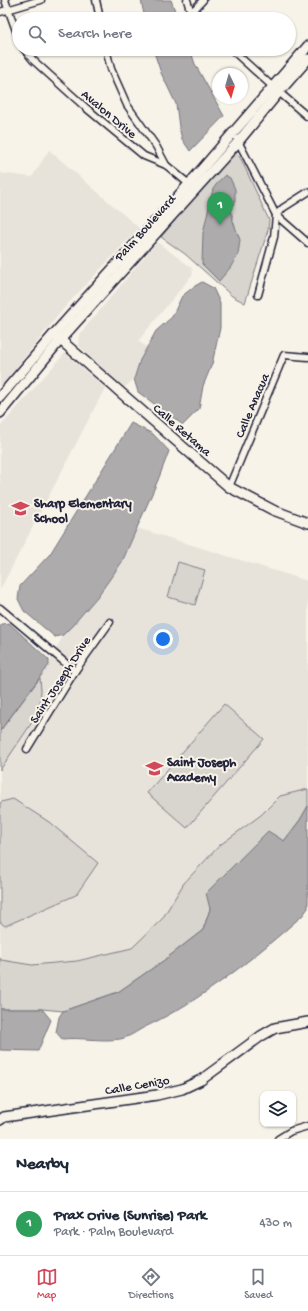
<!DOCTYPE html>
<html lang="en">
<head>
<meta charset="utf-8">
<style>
	body { margin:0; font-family:"Gochi Hand",sans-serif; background:#f6f6f7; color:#1f2937 }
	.controls { position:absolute; right:12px; bottom:12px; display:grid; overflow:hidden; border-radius:8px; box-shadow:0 1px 3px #0004 }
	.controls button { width:36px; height:36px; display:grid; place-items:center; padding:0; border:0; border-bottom:1px solid #e0e1e3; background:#fff; color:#1f2937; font:20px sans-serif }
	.compass { position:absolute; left:212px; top:68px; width:36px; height:36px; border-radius:50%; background:#fff; box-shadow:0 1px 3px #0004; rotate:175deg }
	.you { position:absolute; left:163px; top:639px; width:14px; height:14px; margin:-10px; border:3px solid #fff; border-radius:50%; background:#1a73e8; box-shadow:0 0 0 6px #1a73e833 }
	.badge { display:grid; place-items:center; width:26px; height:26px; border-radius:50%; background:#d1495b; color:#fff; font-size:13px; font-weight:700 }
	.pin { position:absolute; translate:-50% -33px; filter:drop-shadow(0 1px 2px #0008) }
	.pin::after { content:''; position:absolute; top:21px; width:14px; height:12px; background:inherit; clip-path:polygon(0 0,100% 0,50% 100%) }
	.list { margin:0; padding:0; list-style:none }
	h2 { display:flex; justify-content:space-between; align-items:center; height:52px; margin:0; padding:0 16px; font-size:17px }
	h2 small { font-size:13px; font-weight:400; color:#747a83 }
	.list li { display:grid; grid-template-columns:26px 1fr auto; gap:12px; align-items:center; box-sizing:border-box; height:64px; padding:0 16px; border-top:1px solid #e0e1e3 }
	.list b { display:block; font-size:15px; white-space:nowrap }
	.list p { margin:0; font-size:13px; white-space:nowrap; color:#747a83 }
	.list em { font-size:13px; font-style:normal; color:#747a83 }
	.icon { flex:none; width:22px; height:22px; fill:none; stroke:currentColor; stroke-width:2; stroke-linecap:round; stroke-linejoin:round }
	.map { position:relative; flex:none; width:308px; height:1139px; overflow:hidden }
	.search { position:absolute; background:#fff; box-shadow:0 1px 3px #0004; left:12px; right:12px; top:12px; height:44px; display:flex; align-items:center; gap:10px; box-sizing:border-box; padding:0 14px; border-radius:22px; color:#747a83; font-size:15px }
	.sheet { height:116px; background:#fff }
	nav { display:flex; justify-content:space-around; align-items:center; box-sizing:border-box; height:56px; border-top:1px solid #e0e1e3; background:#fff; font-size:11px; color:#747a83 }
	nav a { display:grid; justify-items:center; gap:2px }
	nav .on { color:#d1495b }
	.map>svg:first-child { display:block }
</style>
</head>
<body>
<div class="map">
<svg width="308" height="1139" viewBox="0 0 308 1139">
	<rect width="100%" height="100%" fill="#f7f3e8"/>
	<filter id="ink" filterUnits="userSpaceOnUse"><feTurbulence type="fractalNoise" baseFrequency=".025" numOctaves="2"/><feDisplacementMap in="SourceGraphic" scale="8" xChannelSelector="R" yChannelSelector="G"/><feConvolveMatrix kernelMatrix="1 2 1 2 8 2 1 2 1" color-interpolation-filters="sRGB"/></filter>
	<g filter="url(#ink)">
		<g fill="#e7e3db">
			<polygon points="49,150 139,228 65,307 0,388 0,173 32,177"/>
			<polygon points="157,242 192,268 193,274 138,341 147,347 140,360 134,379 123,389 78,345 79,335"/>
			<polygon points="65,353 105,388 0,590 0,427"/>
			<polygon points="137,528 308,581 308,806 63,1011 42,1009 0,1009 0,731 49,665 63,635 97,597 122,562"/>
		</g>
		<g fill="#d8d5cf" stroke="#7d7c85">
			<polygon points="236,153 241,159 269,220 268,230 245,303 232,296 185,254 161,237 230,154"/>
			<polygon points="178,562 205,570 195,605 168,597"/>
			<polygon points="40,678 41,690 40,706 35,718 0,770 0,731"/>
			<polygon points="224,704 264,739 187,828 147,793"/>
			<polygon points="308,789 308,806 300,820 284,841 210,909 203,930 163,961 118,992 63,1011 42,1009 0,1009 0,958 1,960 32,965 77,961 132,948 162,919 184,883 220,845 261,815 280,796"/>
			<polygon points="13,799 49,822 98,863 76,895 5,926 0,922 0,804 1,802"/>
		</g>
		<g fill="#aeabad" stroke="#76747f">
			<polygon points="141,0 171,0 178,19 145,19"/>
			<polygon points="153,49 190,49 195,64 224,116 190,151 182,139 179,127 176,104 161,73"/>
			<polygon points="225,175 230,178 235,189 235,202 231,208 233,221 240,240 238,255 230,268 219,281 202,264 203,233 213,189 219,181"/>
			<polygon points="202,282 213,288 220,303 220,328 212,364 203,386 199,409 183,425 138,392 134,379 140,360 156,331 172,317 182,296 195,286"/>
			<polygon points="131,423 153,434 169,451 158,480 122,562 97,597 72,626 63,635 55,637 24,611 18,599 20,586 50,554"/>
			<polygon points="9,623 49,660 49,665 0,731 0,627 2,624"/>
			<path d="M 308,806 L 308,908 L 303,915 C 255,957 204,999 145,1027 C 137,1031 128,1038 120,1039 C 101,1042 81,1037 62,1039 L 56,1032 L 59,1017 L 63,1011 L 118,992 L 163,961 L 203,930 L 210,909 L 206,893 L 268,831 L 284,841 L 300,820 Z"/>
			<polygon points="0,1009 42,1009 51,1020 38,1051 0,1050"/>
		</g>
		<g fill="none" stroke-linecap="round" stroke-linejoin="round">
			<defs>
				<g id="street">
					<polyline points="5,0 19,39"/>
					<polyline points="96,0 100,19"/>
					<polyline points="187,0 191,13 198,19"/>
					<polyline points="0,12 41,0"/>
					<polyline points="191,13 203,0"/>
					<polyline points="24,49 33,60 85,107 144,156 166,165 189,184"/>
					<polyline points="106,49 111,69 127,105 156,146 166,165"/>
					<polyline points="231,49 273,87 308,117"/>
					<polyline points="237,139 276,215 308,243"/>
					<polyline points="258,295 274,237 276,215 283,208 308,192"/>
					<polyline points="229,487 284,355 308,357"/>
					<polyline points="0,608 75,671"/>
					<polyline points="27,749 75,671 110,622"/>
					<polyline points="278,1139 291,1131 308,1126"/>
				</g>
				<g id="secondary">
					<polyline points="56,336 229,487 273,510 308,523"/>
					<polyline points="0,397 54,334 189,184 308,46"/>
					<polyline points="0,413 61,339 238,142 279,92 308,59"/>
					<polyline points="0,1120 4,1117 157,1095 182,1089 201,1080 261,1036 275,1028 308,1022"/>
				</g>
			</defs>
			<use href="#street" stroke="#22223b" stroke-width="9"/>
			<use href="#secondary" stroke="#22223b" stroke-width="12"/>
			<use href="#street" stroke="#f7f3e8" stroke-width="6"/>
			<use href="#secondary" stroke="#f7f3e8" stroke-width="9"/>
		</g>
	</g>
	<defs>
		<symbol id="school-bare" viewBox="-9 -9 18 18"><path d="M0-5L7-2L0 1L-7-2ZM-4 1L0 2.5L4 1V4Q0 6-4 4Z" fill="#d1495b" stroke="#f7f3e8" stroke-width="2.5" paint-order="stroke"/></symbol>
	</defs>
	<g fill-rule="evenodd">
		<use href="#school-bare" x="8" y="496" width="25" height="25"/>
		<use href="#school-bare" x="142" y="756" width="25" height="25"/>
	</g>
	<g text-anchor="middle" stroke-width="4" stroke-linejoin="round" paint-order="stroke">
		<g font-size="13" fill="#22223b" stroke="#f7f3e8">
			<text transform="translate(110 113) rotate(40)" y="5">Avalon Drive</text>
			<text transform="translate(144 227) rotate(-48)" y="5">Palm Boulevard</text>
			<text transform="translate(251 405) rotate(-67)" y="5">Calle Anacua</text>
			<text transform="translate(183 429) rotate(41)" y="5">Calle Retama</text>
			<text transform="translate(59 679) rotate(-57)" y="5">Saint Joseph Drive</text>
			<text transform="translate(137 1084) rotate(-10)" y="5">Calle Cenizo</text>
		</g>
		<g font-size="13" font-weight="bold" fill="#22223b" stroke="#f7f3e8" text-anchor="start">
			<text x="34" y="507">Sharp Elementary<tspan x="34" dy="15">School</tspan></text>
			<text x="167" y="766">Saint Joseph<tspan x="167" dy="15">Academy</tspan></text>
		</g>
	</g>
</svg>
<div class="controls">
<button><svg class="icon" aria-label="layers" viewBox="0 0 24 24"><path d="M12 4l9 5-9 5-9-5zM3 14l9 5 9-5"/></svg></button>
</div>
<svg class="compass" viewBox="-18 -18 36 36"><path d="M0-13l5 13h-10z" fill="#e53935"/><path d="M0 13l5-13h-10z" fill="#747a83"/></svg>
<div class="you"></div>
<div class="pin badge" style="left:220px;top:225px;background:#2e9e5b">1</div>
<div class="search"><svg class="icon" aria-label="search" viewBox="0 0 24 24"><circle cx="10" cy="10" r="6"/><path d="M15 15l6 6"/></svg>Search here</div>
</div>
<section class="sheet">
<h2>Nearby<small></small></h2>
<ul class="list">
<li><span class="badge" style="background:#2e9e5b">1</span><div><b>Prax Orive (Sunrise) Park</b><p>Park · Palm Boulevard</p></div><em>430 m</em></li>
</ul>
</section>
<nav>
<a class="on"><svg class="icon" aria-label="map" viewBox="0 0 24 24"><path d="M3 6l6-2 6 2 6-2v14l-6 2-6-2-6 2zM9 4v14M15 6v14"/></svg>Map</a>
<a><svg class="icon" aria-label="directions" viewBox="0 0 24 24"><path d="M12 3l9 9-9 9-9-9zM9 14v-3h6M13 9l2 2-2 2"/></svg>Directions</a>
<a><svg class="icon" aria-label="saved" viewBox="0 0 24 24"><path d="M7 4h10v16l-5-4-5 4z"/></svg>Saved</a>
</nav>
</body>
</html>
